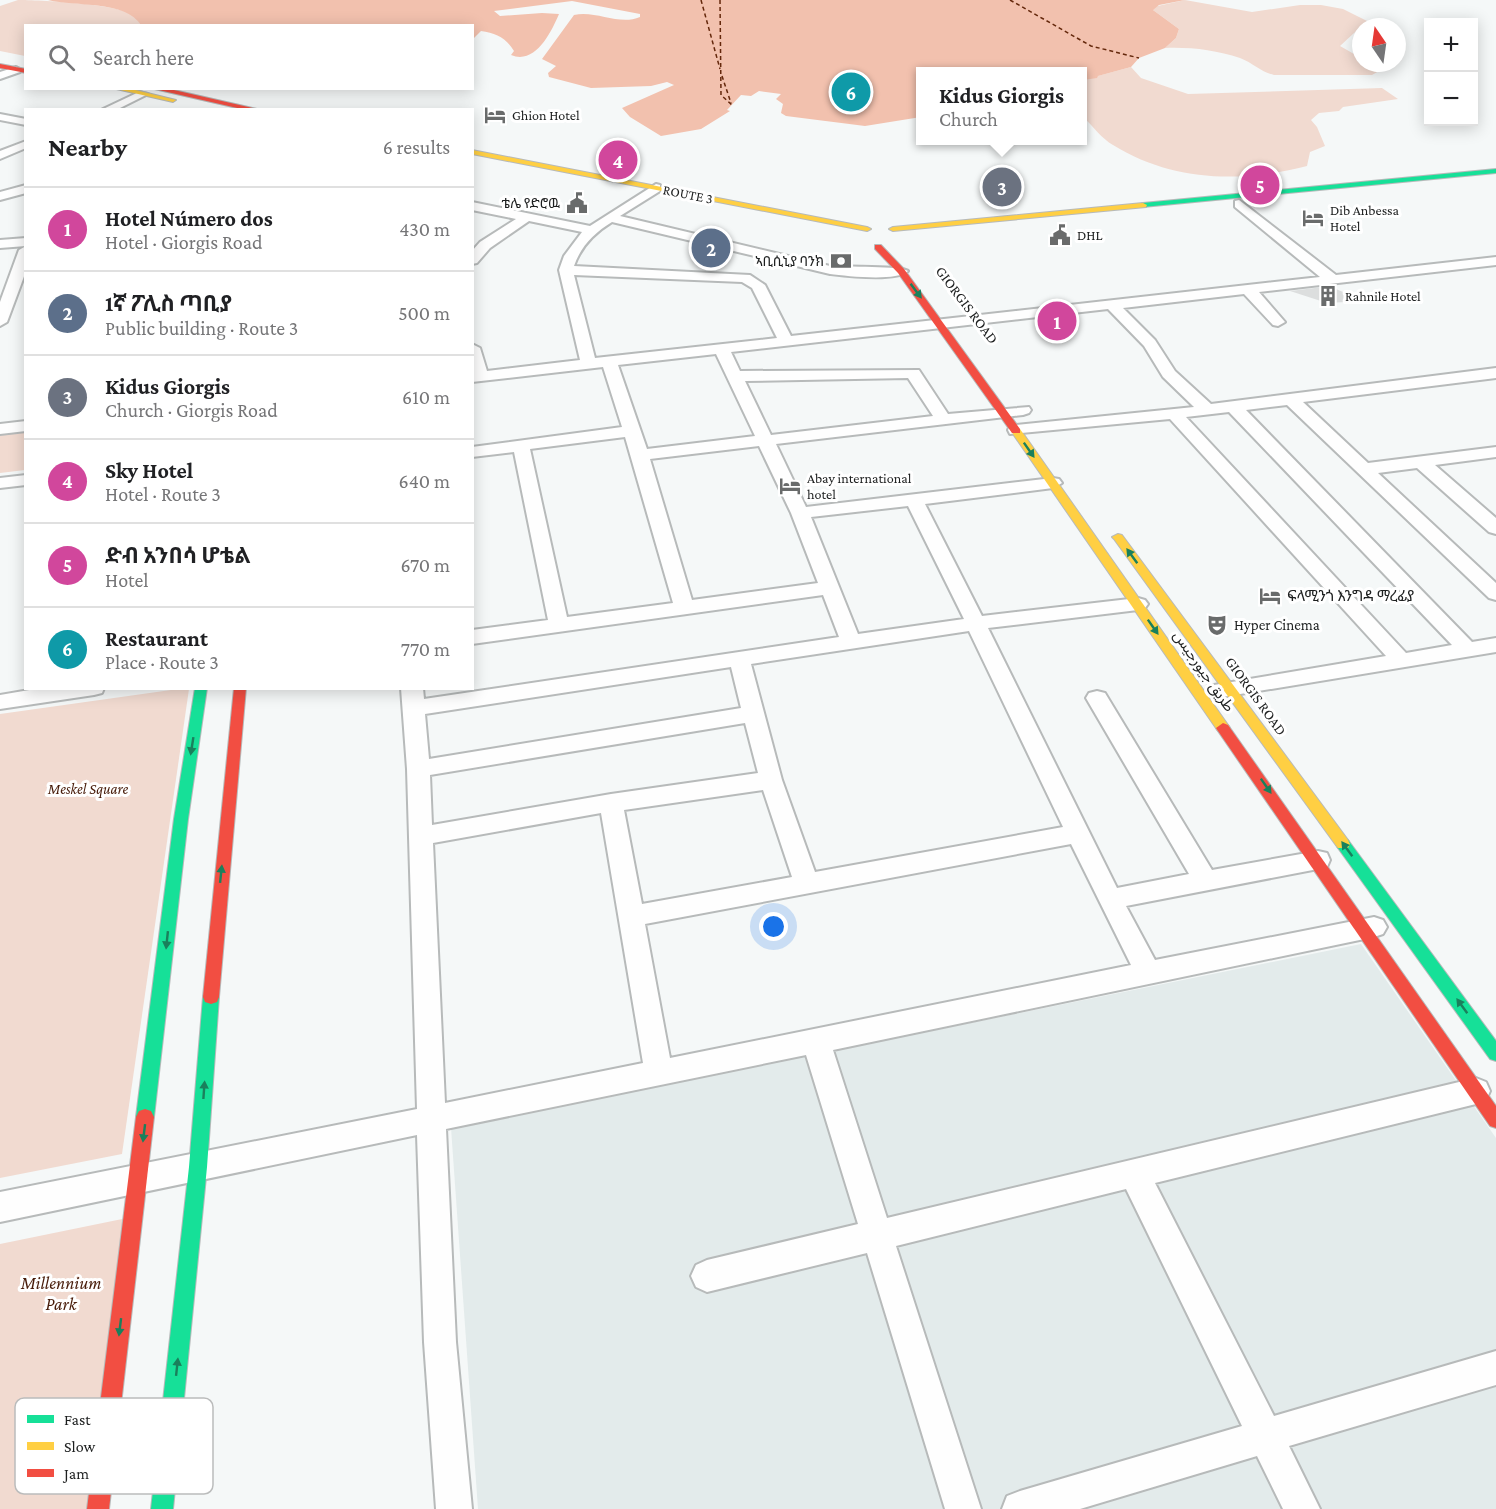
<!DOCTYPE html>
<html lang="en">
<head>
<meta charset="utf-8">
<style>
	body { margin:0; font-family:"Crimson Pro","Noto Sans Arabic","Noto Sans Ethiopic",serif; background:#f6f6f6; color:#202124 }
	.controls { position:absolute; right:18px; top:18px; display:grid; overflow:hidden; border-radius:0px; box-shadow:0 3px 15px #0003 }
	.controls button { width:54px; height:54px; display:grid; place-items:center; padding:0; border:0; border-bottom:2px solid #e0e0e0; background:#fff; color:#202124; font:30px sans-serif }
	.compass { position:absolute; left:1352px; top:18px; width:54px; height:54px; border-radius:50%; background:#fff; box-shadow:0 3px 15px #0003; rotate:347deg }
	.you { position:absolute; left:774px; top:927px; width:21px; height:21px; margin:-15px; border:4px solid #fff; border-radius:50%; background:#1a73e8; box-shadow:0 0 0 9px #1a73e833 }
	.badge { display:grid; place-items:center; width:39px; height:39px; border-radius:50%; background:#696b6b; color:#fff; font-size:20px; font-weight:700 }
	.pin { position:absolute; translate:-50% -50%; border:3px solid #fff; box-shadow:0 2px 6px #0006 }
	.popup { position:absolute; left:916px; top:67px; width:171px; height:78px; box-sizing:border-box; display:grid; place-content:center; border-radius:0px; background:#fff; filter:drop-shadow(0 2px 4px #0005); font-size:20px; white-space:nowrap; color:#757577 }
	.popup b { font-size:22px; color:#202124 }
	.popup::after { content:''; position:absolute; left:50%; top:100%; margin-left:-12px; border:12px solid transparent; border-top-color:#fff }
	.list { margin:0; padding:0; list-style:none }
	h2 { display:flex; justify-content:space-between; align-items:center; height:78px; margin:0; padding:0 24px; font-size:26px }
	h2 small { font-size:20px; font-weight:400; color:#757577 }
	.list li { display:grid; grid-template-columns:39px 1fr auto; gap:18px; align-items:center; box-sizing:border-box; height:84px; padding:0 24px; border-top:2px solid #e0e0e0 }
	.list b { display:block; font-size:22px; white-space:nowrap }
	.list p { margin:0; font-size:20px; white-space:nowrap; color:#757577 }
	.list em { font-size:20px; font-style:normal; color:#757577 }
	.icon { flex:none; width:33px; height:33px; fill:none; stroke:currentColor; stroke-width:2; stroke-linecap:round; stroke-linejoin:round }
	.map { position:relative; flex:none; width:1496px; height:1509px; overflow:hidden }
	.search { position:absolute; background:#fff; box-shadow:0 3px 15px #0003; left:24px; top:24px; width:450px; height:66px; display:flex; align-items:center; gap:15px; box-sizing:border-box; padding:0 21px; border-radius:0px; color:#757577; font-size:22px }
	.panel { position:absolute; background:#fff; box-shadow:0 3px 15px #0003; left:24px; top:108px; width:450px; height:582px; border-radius:0px }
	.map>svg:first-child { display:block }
</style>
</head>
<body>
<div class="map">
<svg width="1496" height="1509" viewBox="0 0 1496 1509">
	<rect width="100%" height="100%" fill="#f5f8f8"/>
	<polygon fill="#e3ebeb" points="1361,944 1496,1138 1496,1509 478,1509 451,1128"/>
	<g fill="#f1dad0">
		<path d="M 18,0 C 38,0 119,4 133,15 C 136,17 139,22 141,25 L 26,26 L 25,56 L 0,51 L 0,6 Z"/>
		<path d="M 1185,0 L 1252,12 L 1300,5 L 1321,5 L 1343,9 L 1367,21 L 1340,46 L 1361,58 L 1361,63 L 1372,63 L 1379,71 L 1372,75 L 1274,75 C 1261,72 1253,63 1240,58 C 1216,50 1190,47 1165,48 L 1176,38 L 1179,29 L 1153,10 L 1153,7 Z"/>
		<path d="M 1131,67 L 1141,78 L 1188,94 L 1382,88 L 1398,99 L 1343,107 L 1339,111 L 1319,113 L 1311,120 L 1317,127 L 1325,146 L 1310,152 L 1307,166 C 1241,183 1173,182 1113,145 C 1102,139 1093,126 1083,117 L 1083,80 Z"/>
		<polygon points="25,431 25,470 0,473 0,434"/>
		<polygon points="178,689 189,689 122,1154 0,1178 0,714"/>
		<polygon points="132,1217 94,1509 0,1509 0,1244"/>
	</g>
	<path fill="#f2c1ae" d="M 48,0 L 1185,0 L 1159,5 L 1153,10 L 1179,29 L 1176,38 L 1165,48 L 1139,58 L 1131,67 L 1098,76 L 1097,78 L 1083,80 L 1083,72 L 921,72 L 921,117 L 865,126 L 786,116 L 781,113 L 783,104 L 776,99 L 781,94 L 759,91 L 751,96 L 741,95 L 727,110 L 730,111 L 701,129 L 661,136 L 630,117 L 622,108 L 674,85 L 667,82 L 651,86 L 591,88 L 549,77 L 548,73 L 556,66 L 542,59 L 574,15 C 596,10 619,26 640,17 L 640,14 L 572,1 L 494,11 L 500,16 L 542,13 L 559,14 C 551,33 535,65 511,55 L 514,51 C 506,38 496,33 481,31 L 473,39 L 472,26 L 141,25 C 125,0 76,7 48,0 Z"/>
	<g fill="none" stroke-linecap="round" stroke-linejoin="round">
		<g stroke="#64270b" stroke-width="1.5" stroke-dasharray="4 3" stroke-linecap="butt">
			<polyline points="701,0 720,69"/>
			<polyline points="720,0 721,95 732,105"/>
			<polyline points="1010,0 1091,46 1139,58"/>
			<polyline points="722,76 731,103"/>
		</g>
	</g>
	<polygon fill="#dcdede" points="1323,287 1336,289 1364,301 1327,303 1290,291"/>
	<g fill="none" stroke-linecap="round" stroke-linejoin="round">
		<defs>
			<g id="street">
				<polygon points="16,67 21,70 20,72 0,79 0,72"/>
				<polygon points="139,92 148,94 116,110 101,110"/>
				<polygon points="0,114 26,119 26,125 0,120"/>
				<polygon points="26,141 26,148 0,159 0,151"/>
				<path d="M 656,184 L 660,185 L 660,191 L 620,216 L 830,266 C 843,267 903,266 908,271 C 896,282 847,276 830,274 L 612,222 C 594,233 581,246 574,266 L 750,275 L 765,285 L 791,336 L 1320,277 L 1235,207 L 1235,201 L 1239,200 L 1336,275 L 1496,257 L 1496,265 L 1259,292 L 1285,322 L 1278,326 L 1273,325 L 1244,294 L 1123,308 L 1155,340 L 1175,371 L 1211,404 L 1496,368 L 1496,378 L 1303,402 L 1368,463 L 1496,447 L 1496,457 L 1435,465 L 1496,518 L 1496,534 L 1489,532 L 1417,468 L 1378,473 L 1496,583 L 1496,600 L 1489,598 L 1287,405 L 1246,410 L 1472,642 L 1496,638 L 1496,652 L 1216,698 L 1208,696 L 1205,691 L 1208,686 L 1386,656 L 1170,419 L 1010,434 L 1008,430 L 1010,426 L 1016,425 L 1194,407 L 1163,377 L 1144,346 L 1108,309 L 731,352 L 740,371 L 919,370 L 948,414 L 1029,407 L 1031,410 L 1029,413 L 1023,415 L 776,444 L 806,507 L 1053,478 L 1059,479 L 1062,483 L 1053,488 L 925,504 L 982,616 L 1138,598 L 1145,600 L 1148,604 L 1145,608 L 1138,610 L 988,628 L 1117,888 L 1189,874 L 1086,698 L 1089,693 L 1097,691 L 1105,693 L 1212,870 L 1318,851 L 1327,853 L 1330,860 L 1327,867 L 1318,869 L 1126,906 L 1155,960 L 1374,917 L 1383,920 L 1387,927 L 1383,934 L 1374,937 L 833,1050 L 887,1218 L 1476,1078 L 1486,1082 L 1490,1091 L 1486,1100 L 1476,1104 L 1155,1183 L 1274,1416 L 1496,1351 L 1496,1385 L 1289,1446 L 1320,1509 L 1283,1509 L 1257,1456 L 1080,1509 L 1002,1509 L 1007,1496 L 1020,1491 L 1242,1426 L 1126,1189 L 896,1246 L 981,1509 L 945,1509 L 867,1253 L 707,1292 L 696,1287 L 691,1276 L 696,1265 L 707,1260 L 858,1224 L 806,1055 L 446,1129 L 456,1342 L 472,1509 L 436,1509 L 424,1342 L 417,1135 L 0,1222 L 0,1192 L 417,1109 L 407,769 L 401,688 L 423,688 L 424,699 L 839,637 L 823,595 L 472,644 L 472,630 L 548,620 L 514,452 L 472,457 L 472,447 L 622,427 L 603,367 L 472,382 L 472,344 L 480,348 L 487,371 L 580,360 L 559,270 L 564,256 L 582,232 L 529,221 L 490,248 L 477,263 L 472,264 L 472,251 L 480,242 L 516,219 L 472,210 L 472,202 L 590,226 ZM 574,275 L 742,282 L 752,288 L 777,338 L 595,358 ZM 716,354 L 755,436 L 647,449 L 618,365 ZM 908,378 L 933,416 L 771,435 L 745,381 ZM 1229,412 L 1452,645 L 1406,653 L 1186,417 ZM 625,437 L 673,603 L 567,617 L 530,449 ZM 759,446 L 791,513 L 818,583 L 692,600 L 650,459 ZM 908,506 L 964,619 L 858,634 L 811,517 ZM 969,631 L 1063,827 L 815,872 L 782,780 L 751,664 ZM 731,667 L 741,708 L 429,759 L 425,714 ZM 745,723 L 758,773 L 611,794 L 432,825 L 430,775 ZM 763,790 L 792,877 L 642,904 L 624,810 ZM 601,813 L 643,1063 L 445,1103 L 433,843 ZM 1071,844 L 1131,965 L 670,1058 L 645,924 Z"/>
				<polygon points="26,185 26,193 0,200 0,192"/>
				<polygon points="26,238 26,246 0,248 0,240"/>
				<polygon points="26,246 26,271 7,322 0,326 0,302 19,250"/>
				<polygon points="26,421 26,431 0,434 0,424"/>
				<polygon points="26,475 26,485 0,488 0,478"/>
				<polygon points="41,688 104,688 102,693 94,695 0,709 0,695"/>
			</g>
			<g id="fast">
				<polygon points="1496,169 1496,173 1143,207 1139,205 1143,203"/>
				<polygon points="195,688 207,688 188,819 154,1117 151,1123 145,1125 139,1123 136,1117 174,819"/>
				<polygon points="1343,838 1348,840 1496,1041 1496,1061 1490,1059 1338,848 1336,844 1338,840"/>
				<polygon points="211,990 217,992 219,997 207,1167 173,1509 151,1509 189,1167 203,997 205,992"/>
			</g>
			<g id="slow">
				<polygon points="112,88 127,88 176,100 173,102"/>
				<polygon points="472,150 867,227 871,229 867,231 472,154"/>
				<polygon points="1143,203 1147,205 1146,207 893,231 889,229 893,227"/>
				<polygon points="1016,428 1020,429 1228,725 1230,728 1228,731 1218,731 1011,431"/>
				<polygon points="1118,534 1122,535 1348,840 1350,844 1348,848 1338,848 1114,539 1112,537"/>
			</g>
			<g id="jam">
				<polygon points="0,64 26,69 26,73 0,68"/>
				<polygon points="150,88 165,88 261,110 246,110"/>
				<polygon points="875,245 881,245 904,269 1020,429 1020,433 1012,433 898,273 875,249"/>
				<polygon points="234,688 246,688 219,997 217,1002 211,1004 205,1002 203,997"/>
				<polygon points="1223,723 1228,725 1496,1106 1496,1128 1490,1126 1218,731 1216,728"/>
				<polygon points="145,1109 151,1111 154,1117 109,1509 87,1509 136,1117 139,1111"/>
			</g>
		</defs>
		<use href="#street" stroke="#b7baba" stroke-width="4"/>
		<use href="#fast" stroke="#b7baba" stroke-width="2"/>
		<use href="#slow" stroke="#b7baba" stroke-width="2"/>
		<use href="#jam" stroke="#b7baba" stroke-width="2"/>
		<use href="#street" fill="#fefefe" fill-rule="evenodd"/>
		<use href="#fast" fill="#16e098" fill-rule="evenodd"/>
		<use href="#slow" fill="#ffcf43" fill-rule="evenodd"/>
		<use href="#jam" fill="#f24e42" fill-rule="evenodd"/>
	</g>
	<defs><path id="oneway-solid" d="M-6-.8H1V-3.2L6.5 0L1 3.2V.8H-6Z" transform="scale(1.5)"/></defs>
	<g fill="#1a805c">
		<use href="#oneway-solid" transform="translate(916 291) rotate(53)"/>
		<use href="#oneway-solid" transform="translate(1029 450) rotate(55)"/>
		<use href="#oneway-solid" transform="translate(1132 556) rotate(-126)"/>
		<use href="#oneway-solid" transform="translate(1153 627) rotate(55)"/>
		<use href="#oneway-solid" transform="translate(192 746) rotate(99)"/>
		<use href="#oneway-solid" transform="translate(1266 786) rotate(55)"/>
		<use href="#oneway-solid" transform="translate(1347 849) rotate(-126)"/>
		<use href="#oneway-solid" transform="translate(221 874) rotate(-84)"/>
		<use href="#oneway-solid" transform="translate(167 940) rotate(96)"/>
		<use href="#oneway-solid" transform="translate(1462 1006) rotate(-126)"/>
		<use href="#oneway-solid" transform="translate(204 1090) rotate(-86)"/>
		<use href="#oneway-solid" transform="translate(144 1133) rotate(97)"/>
		<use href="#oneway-solid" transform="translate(120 1327) rotate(97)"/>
		<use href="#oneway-solid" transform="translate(177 1367) rotate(-84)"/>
	</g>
	<defs>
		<symbol id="hotel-bare" viewBox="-9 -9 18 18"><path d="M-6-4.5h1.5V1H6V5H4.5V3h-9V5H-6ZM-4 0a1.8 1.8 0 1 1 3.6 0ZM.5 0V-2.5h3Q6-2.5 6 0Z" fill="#696b6b" stroke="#fff" stroke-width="2.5" paint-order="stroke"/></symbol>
		<symbol id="civic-bare" viewBox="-9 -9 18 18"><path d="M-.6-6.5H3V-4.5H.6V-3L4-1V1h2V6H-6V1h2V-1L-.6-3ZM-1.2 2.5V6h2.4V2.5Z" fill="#696b6b" stroke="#fff" stroke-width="2.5" paint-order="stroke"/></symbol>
		<symbol id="bank-bare" viewBox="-9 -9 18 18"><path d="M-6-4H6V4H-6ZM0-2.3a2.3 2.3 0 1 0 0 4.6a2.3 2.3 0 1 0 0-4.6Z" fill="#696b6b" stroke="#fff" stroke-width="2.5" paint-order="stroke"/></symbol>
		<symbol id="building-bare" viewBox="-9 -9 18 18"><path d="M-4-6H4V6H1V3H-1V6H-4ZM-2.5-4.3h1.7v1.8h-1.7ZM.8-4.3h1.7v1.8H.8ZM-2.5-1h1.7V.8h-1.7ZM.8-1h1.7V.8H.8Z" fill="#696b6b" stroke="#fff" stroke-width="2.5" paint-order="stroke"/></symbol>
		<symbol id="theatre-bare" viewBox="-9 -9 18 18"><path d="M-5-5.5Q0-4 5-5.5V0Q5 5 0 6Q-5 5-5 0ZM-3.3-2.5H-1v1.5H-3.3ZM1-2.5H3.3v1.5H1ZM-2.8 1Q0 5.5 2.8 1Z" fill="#696b6b" stroke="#fff" stroke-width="2.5" paint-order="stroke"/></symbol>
	</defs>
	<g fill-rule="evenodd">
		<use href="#hotel-bare" x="480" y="100" width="30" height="30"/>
		<use href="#civic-bare" x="562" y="188" width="30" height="30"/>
		<use href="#hotel-bare" x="1298" y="203" width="30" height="30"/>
		<use href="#civic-bare" x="1045" y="220" width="30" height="30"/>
		<use href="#bank-bare" x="826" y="246" width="30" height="30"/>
		<use href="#building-bare" x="1313" y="281" width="30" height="30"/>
		<use href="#hotel-bare" x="775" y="471" width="30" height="30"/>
		<use href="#hotel-bare" x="1255" y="581" width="30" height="30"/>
		<use href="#theatre-bare" x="1202" y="610" width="30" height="30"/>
	</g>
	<g text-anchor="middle" stroke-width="6" stroke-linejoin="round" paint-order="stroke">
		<g font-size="14" fill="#1d1f1f" stroke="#fff" text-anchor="start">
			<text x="512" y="120">Ghion Hotel</text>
			<text x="560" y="208" text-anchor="end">ቴሌ የድሮዉ</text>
			<text x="1330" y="215">Dib Anbessa<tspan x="1330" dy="16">Hotel</tspan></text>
			<text x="1077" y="240">DHL</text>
			<text x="824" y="266" text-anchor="end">ኣቢሲኒያ ባንክ</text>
			<text x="1345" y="301">Rahnile Hotel</text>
			<text x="807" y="483">Abay international<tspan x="807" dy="16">hotel</tspan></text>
		</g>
		<g font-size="14" fill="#1d1f1f" stroke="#fff">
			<text transform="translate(688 194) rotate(11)" y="5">ROUTE 3</text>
		</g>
		<g font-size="15" fill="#1d1f1f" stroke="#fff">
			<text transform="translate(967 305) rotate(53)" y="5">GIORGIS ROAD</text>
			<text transform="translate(1204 671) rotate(55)" y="5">طريق جيورجيس</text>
			<text transform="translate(1256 696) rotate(54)" y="5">GIORGIS ROAD</text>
		</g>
		<g font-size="15" fill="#1d1f1f" stroke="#fff" text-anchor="start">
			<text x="1287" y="601">ፍላሚንጎ እንግዳ ማረፊያ</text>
			<text x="1234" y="630">Hyper Cinema</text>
		</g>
		<g font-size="15" font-style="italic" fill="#471b09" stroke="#fff">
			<text x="88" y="794">Meskel Square</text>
		</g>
		<g font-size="18" font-style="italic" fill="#471b09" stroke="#fff">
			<text x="61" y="1289">Millennium<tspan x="61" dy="21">Park</tspan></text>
		</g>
	</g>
	<rect x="15" y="1398" width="198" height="96" rx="9" fill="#fff" stroke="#bbbcbc" stroke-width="1.5"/>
	<rect x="27" y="1415" width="27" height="8" fill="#16e098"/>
	<rect x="27" y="1442" width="27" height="8" fill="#ffcf43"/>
	<rect x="27" y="1469" width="27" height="8" fill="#f24e42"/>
	<g font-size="16" fill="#1d1f1f">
		<text x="64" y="1425">Fast</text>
		<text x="64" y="1452">Slow</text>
		<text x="64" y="1479">Jam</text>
	</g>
</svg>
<div class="controls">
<button>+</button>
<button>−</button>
</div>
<svg class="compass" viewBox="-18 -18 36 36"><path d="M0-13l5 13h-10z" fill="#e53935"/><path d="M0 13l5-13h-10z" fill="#757577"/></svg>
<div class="you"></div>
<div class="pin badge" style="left:1057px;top:321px;background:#d1479c">1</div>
<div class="pin badge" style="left:711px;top:248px;background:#5c6f8a">2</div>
<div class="pin badge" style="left:1002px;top:187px;background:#6b7280">3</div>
<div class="popup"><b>Kidus Giorgis</b>Church</div>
<div class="pin badge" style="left:618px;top:160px;background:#d1479c">4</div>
<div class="pin badge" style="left:1260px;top:185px;background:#d1479c">5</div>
<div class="pin badge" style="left:851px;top:92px;background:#0f9aa8">6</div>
<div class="search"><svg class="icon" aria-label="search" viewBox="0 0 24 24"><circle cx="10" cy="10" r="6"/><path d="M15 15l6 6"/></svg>Search here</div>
<section class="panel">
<h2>Nearby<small>6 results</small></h2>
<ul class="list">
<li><span class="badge" style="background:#d1479c">1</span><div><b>Hotel Número dos</b><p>Hotel · Giorgis Road</p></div><em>430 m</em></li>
<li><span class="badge" style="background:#5c6f8a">2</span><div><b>1ኛ ፖሊስ ጣቢያ</b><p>Public building · Route 3</p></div><em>500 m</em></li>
<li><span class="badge" style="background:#6b7280">3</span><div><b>Kidus Giorgis</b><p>Church · Giorgis Road</p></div><em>610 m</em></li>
<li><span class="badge" style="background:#d1479c">4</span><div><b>Sky Hotel</b><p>Hotel · Route 3</p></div><em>640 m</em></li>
<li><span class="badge" style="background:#d1479c">5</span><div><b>ድብ አንበሳ ሆቴል</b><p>Hotel</p></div><em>670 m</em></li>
<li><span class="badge" style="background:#0f9aa8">6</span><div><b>Restaurant</b><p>Place · Route 3</p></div><em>770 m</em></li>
</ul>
</section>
</div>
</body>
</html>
